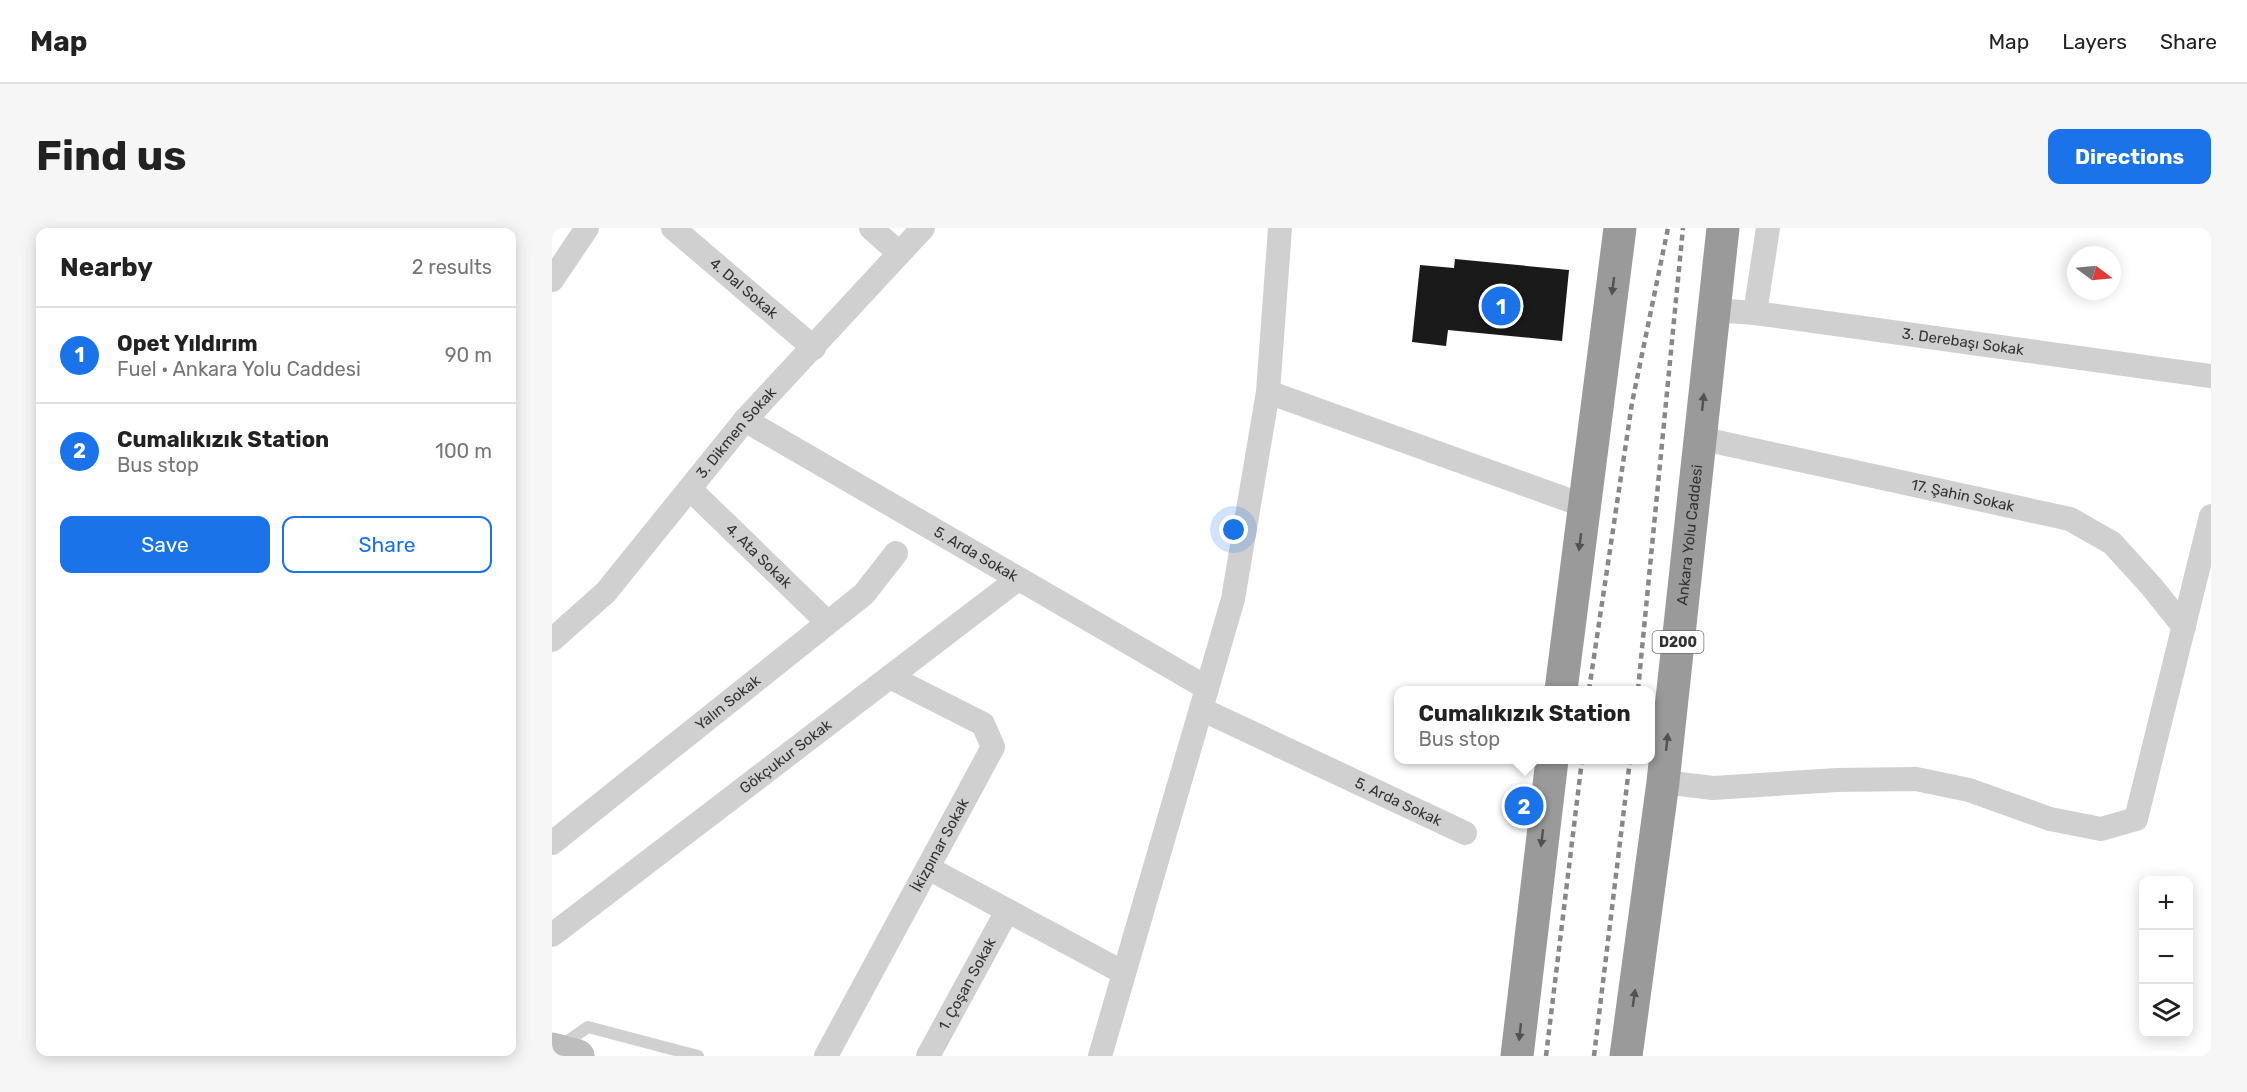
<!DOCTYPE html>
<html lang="en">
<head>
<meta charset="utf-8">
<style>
	body { margin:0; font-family:Rubik,sans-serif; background:#f6f6f6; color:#222 }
	.controls { position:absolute; right:18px; bottom:18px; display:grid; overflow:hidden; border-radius:12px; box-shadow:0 3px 15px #0003 }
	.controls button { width:54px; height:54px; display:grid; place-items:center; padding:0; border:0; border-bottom:2px solid #e0e0e0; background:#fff; color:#222; font:30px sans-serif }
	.compass { position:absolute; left:1515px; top:18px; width:54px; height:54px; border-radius:50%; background:#fff; box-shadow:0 3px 15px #0003; rotate:106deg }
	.you { position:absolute; left:682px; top:302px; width:21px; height:21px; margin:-15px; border:4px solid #fff; border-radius:50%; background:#1a73e8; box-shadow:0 0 0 9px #1a73e833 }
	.badge { display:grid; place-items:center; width:39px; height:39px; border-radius:50%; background:#1a73e8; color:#fff; font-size:20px; font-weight:700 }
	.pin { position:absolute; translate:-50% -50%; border:3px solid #fff; box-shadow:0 2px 6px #0006 }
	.popup { position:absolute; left:842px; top:458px; width:261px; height:78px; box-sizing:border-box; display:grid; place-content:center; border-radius:12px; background:#fff; filter:drop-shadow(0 2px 4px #0005); font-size:20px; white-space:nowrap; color:#767676 }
	.popup b { font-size:22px; color:#222 }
	.popup::after { content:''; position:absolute; left:50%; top:100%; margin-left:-12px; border:12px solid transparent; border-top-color:#fff }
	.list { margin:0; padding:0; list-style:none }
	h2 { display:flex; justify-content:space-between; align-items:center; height:78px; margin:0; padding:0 24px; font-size:26px }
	h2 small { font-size:20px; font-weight:400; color:#767676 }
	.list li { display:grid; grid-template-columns:39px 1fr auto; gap:18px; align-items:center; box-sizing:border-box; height:96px; padding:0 24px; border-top:2px solid #e0e0e0 }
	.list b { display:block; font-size:22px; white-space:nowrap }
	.list p { margin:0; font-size:20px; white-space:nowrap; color:#767676 }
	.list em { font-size:20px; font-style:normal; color:#767676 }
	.actions { display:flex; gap:12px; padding:18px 24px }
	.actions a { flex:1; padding:14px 0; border:2px solid #1a73e8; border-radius:12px; text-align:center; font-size:21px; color:#1a73e8 }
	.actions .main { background:#1a73e8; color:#fff }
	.icon { flex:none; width:33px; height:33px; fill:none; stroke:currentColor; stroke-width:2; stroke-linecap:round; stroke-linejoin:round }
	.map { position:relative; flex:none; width:1659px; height:828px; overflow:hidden; border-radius:12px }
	header { display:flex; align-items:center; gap:36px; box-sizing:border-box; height:84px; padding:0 30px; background:#fff; border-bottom:2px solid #e0e0e0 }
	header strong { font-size:28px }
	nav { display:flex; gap:33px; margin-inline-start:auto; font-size:21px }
	.intro { display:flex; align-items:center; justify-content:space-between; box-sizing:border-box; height:144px; padding:0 36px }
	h1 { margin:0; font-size:42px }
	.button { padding:15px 27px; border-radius:12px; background:#1a73e8; color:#fff; font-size:21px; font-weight:700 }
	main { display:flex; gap:36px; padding:0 36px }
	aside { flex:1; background:#fff; border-radius:12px; box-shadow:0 3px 15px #0003 }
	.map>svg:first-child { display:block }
</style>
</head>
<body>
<header>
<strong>Map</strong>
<nav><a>Map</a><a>Layers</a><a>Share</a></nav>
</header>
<div class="intro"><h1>Find us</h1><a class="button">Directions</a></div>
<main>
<aside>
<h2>Nearby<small>2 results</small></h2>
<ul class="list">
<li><span class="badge">1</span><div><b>Opet Yıldırım</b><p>Fuel · Ankara Yolu Caddesi</p></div><em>90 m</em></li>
<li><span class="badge">2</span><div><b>Cumalıkızık Station</b><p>Bus stop</p></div><em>100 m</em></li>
</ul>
<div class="actions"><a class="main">Save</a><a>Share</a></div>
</aside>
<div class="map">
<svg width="1659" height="828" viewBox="0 0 1659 828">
	<rect width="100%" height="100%" fill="#fff"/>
	<polygon fill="#1a1a1a" points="903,31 1017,42 1010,113 896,102 894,118 860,114 868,37 902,40"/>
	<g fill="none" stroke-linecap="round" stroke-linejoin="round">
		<polyline stroke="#d0d0d0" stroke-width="12" points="7,819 36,799 146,828"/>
		<g stroke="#d0d0d0" stroke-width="24">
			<path id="s1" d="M 121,0 L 262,120"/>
			<polyline points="319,0 347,25"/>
			<polyline points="0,52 35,0"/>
			<path id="s2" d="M 1161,82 L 1203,85 L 1659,148"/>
			<polyline points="1203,85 1216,0"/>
			<polyline points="716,164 1033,278"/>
			<path id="s3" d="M 193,192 L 655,460"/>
			<path id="s4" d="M 1147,210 L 1518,291 L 1560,315 L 1600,359 L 1632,399"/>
			<path id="s5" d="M 138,261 L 275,394"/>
			<path id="s6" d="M 0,412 L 54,364 L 193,192 L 371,0"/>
			<path id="s7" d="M 649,481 L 913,605"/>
			<polyline points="1111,554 1161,560 1285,552 1364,551 1417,562 1498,591 1549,601 1584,591 1659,288"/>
			<path id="s8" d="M 0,615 L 312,366 L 344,325"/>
			<polyline points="376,640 572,745"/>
			<path id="s9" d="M 0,707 L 466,351"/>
			<path id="s10" d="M 274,828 L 441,519 L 431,496 L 338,449"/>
			<path id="s11" d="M 376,828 L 455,683"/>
			<polyline points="548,828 681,371 716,164 728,0"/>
		</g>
		<polyline stroke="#bdbdbd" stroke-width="33" points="0,821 26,828"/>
		<g stroke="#9a9a9a" stroke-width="33">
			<polyline points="1009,462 1068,0"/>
			<polyline points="965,828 1000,532"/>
			<path id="s12" d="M 1074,828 L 1111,554 L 1171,0"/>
		</g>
		<g stroke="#888" stroke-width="4.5" stroke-dasharray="6 4.5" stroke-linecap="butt">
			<polyline points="1037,462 1080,175 1116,0"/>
			<polyline points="1086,462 1131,0"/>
			<polyline points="994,828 1030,532"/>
			<polyline points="1042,828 1078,532"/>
		</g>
	</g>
	<defs><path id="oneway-solid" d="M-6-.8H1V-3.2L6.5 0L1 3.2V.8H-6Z" transform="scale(1.5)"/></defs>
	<g fill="#525252">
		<use href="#oneway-solid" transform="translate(1061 58) rotate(97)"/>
		<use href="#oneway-solid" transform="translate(1151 174) rotate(-84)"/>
		<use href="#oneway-solid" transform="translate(1028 314) rotate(97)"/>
		<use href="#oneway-solid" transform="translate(1115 514) rotate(-84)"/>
		<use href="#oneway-solid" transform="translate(990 610) rotate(97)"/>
		<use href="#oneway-solid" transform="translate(1082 770) rotate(-82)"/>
		<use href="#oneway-solid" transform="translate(968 804) rotate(96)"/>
	</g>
	<g text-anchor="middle" stroke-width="6" stroke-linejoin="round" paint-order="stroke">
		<rect fill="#fff" stroke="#707070" stroke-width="1.5" x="1100.5" y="403" width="51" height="22" rx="4.5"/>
		<g font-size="14" font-weight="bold" fill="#333">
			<text x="1126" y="419">D200</text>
		</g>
		<g font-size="15" fill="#333" stroke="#fff">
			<text dy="5" stroke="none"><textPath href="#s1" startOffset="93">4. Dal Sokak</textPath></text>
			<text dy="5" stroke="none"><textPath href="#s2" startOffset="252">3. Derebaşı Sokak</textPath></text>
			<text dy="5" stroke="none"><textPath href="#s6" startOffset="278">3. Dikmen Sokak</textPath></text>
			<text dy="5" stroke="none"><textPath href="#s4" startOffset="270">17. Şahin Sokak</textPath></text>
			<text dy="5" stroke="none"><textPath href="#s12" startOffset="525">Ankara Yolu Caddesi</textPath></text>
			<text dy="5" stroke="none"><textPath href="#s3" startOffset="267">5. Arda Sokak</textPath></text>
			<text dy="5" stroke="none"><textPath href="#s5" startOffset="96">4. Ata Sokak</textPath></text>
			<text dy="5" stroke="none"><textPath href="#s8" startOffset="225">Yalın Sokak</textPath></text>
			<text dy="5" stroke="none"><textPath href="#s9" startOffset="294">Gökçukur Sokak</textPath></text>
			<text dy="5" stroke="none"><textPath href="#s7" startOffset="218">5. Arda Sokak</textPath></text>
			<text dy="5" stroke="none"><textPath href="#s10" startOffset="240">İkizpınar Sokak</textPath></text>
			<text dy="5" stroke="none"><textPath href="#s11" startOffset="82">1. Çoşan Sokak</textPath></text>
		</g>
	</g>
</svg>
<div class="controls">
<button>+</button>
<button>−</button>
<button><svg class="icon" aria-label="layers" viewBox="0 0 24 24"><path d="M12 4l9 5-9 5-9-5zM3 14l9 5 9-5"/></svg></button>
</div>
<svg class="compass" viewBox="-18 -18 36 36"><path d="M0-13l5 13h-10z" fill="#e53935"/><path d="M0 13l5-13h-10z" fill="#767676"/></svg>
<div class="you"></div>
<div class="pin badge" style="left:949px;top:78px">1</div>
<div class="pin badge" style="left:972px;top:578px">2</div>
<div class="popup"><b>Cumalıkızık Station</b>Bus stop</div>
</div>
</main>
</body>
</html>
